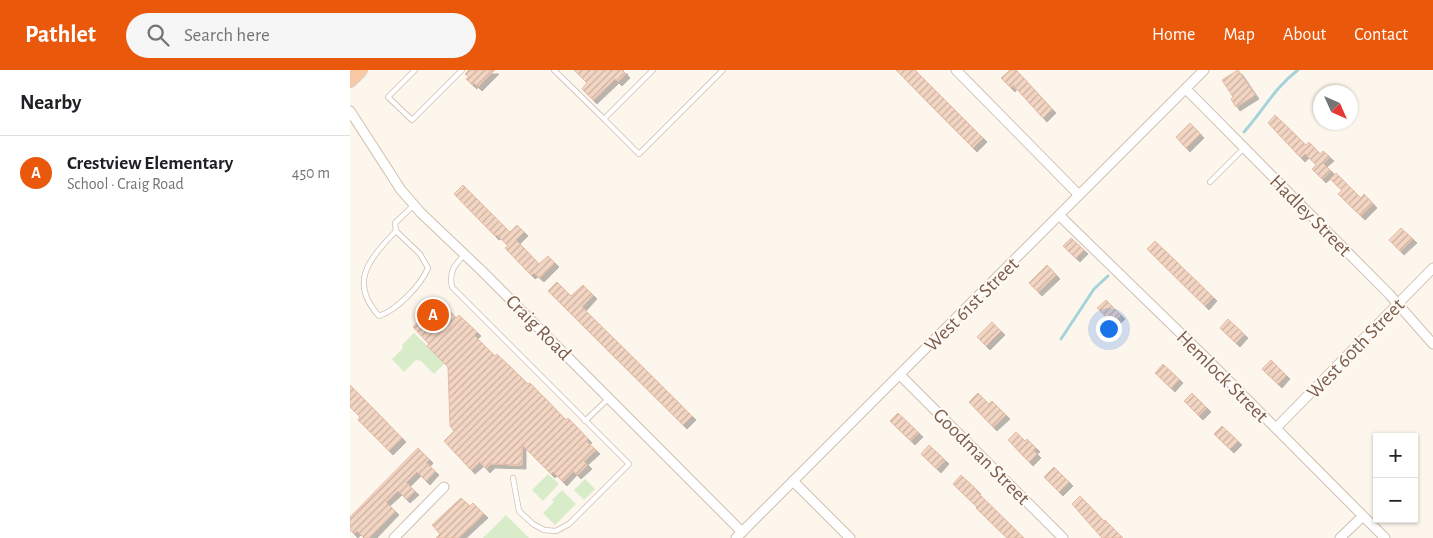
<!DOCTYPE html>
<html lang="en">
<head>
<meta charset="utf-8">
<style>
	body { margin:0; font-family:"Alegreya Sans",sans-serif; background:#f6f6f6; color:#202124 }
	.controls { position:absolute; right:15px; bottom:15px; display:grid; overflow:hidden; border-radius:0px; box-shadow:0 1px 4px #0004 }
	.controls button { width:45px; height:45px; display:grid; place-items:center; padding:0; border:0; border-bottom:1px solid #e0e0e0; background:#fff; color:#202124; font:25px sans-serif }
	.compass { position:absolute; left:963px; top:15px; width:45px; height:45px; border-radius:50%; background:#fff; box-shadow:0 1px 4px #0004; rotate:135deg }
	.you { position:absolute; left:758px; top:258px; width:18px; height:18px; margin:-12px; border:4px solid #fff; border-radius:50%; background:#1a73e8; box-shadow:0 0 0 8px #1a73e833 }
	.badge { display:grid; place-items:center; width:32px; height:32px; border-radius:50%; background:#ea580c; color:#fff; font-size:16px; font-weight:700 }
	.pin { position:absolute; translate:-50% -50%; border:2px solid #fff; box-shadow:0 1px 5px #0006 }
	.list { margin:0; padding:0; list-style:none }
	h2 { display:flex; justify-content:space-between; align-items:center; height:65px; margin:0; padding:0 20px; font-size:21px }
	h2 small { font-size:16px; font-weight:400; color:#757577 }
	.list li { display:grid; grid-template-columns:32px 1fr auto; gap:15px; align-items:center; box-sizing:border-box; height:75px; padding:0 20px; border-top:1px solid #e0e0e0 }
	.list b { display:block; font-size:19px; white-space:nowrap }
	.list p { margin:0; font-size:16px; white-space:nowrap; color:#757577 }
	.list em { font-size:16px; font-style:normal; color:#757577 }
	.icon { flex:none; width:28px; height:28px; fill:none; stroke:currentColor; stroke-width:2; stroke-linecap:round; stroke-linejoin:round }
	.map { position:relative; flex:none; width:1083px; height:468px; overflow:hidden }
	header { display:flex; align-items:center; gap:30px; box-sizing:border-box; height:70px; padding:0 25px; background:#ea580c; color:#fff }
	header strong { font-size:24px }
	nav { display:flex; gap:28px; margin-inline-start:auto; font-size:18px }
	.search { width:350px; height:45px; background:#f6f6f6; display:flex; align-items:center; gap:12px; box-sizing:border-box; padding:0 18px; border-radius:28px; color:#757577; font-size:19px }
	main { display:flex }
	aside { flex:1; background:#fff }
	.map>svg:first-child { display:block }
</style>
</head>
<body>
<header>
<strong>Pathlet</strong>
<div class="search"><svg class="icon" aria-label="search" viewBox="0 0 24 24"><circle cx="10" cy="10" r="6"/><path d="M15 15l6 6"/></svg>Search here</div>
<nav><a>Home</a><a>Map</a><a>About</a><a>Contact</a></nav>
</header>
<main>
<aside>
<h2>Nearby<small></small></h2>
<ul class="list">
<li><span class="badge">A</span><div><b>Crestview Elementary</b><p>School · Craig Road</p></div><em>450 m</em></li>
</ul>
</aside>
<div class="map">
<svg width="1083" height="468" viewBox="0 0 1083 468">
	<defs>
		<pattern id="building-hatch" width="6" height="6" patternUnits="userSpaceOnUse" patternTransform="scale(1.25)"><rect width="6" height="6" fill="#f3d5c3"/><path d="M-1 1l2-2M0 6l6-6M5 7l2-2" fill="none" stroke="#cab0a1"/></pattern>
		<filter id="shadow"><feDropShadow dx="4" dy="4" stdDeviation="0" flood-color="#0004"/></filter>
	</defs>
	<rect width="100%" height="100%" fill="#fdf6ec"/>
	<g fill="#d8ecc9">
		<polygon points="64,263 95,293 84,304 70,290 68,291 67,289 54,302 42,289 53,278 52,275"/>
		<polygon points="198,404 209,414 193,431 182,420"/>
		<polygon points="235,409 245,419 234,430 224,420"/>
		<polygon points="212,420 226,434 205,455 193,443 204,432 202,430"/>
		<polygon points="156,445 179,468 133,468"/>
	</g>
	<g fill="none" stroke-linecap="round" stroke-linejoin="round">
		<g stroke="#a5d3da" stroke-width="3">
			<path d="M 894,62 C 914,40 924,18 948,0"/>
			<polyline points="711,269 744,219 758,206"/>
		</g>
	</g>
	<g fill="url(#building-hatch)" stroke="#e6bba3" filter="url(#shadow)">
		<polygon points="119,0 145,0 128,17 124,13 123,15 116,9 119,7 115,4"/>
		<polygon points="224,0 274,0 273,1 276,4 268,12 265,9 243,30 232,19 237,13"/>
		<polygon points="546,0 565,0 633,68 623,78"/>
		<polygon points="660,0 666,0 702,39 693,48 663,15 661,18 651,8"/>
		<polygon points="888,0 905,25 886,37 881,29 883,27 872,10"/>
		<polygon points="925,45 956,75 959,72 970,84 973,81 980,87 973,93 981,101 972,109 962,99 966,95 955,84 951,88 918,53"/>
		<polygon points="840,53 850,64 836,78 826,67"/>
		<polygon points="986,103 1011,128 1014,124 1023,134 1011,146 988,124 992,120 980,109"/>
		<polygon points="113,115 160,162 167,155 174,162 166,170 189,194 198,186 205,193 190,208 184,203 181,205 155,178 158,176 147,165 145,166 104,124"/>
		<polygon points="1051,158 1063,169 1050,181 1039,170"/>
		<polygon points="721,168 734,180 726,188 713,176"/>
		<polygon points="805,171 863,227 855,236 797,179"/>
		<polygon points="697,195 706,205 688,222 679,213"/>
		<polygon points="207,212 221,226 233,215 243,225 232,237 342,346 333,355 198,221"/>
		<polygon points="89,230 106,248 109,245 127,262 124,265 145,286 147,284 178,314 180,313 216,350 218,348 238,369 236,371 246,380 234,391 238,395 227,405 223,401 213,412 203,402 201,404 172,375 172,395 141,394 136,399 130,392 121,400 94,371 104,361 100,356 98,297 77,276 79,274 63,257"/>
		<polygon points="756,230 771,245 763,253 747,238"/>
		<polygon points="878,249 894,264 886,273 870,258"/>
		<polygon points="642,252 651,261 636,276 627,267"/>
		<polygon points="921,290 936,305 928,314 912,299"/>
		<polygon points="813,294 829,309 821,318 805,303"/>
		<polygon points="0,315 52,368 39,381 8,350 10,347 0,337"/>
		<polygon points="628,323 639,334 642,331 656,345 643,357 619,332"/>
		<polygon points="842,323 857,338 849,346 834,331"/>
		<polygon points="548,343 569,363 561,371 540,351"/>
		<polygon points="872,356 888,371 880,379 864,364"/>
		<polygon points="666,362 675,371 677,369 686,378 683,380 687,384 679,392 658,370"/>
		<polygon points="579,375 595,390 587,399 571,384"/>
		<polygon points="68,378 79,389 76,393 85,401 76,411 67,402 56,413 65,421 56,429 48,421 36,432 45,441 19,468 14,468 7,461 4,464 0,460 0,447"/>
		<polygon points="704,397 719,412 709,422 694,407"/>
		<polygon points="611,405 627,420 626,421 674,468 657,468 626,438 627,437 603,414"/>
		<polygon points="730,426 754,451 755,450 773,468 752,468 722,434"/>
		<polygon points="111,428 120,436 123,433 134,444 108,468 86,468 90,464 82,455"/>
	</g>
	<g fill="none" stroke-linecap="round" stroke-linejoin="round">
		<defs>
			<g id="service">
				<polyline points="65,0 38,27 62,50 112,0"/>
				<polyline points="204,0 254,49 303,0"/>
				<polyline points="254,49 289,84 373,0"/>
				<polyline points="860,112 894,78"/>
				<path d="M 46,161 C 16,191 0,214 29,246 C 47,240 71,215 78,198 L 70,184 L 46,161 L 45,153 L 64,135"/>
				<path d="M 114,185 C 104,196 99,201 102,217 L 279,394 L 219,454 L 206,461 L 194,460 L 183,454 L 169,441 L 163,408"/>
				<polyline points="235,351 259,328"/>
			</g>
			<g id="minor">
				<polyline points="606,0 729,125"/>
				<polyline points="836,19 1039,224 1083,274"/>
				<polyline points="0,41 51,120 71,143 133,202 392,462"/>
				<polyline points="710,146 857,289 1035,468"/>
				<polyline points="550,305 713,468"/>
				<polyline points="926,358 1083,198"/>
				<polyline points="443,411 500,468"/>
				<polyline points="44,468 94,417"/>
				<polyline points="386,468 854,0"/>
				<polyline points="990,468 1013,446"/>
			</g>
			<polyline id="trunk" points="0,10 10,0"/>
		</defs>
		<use href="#service" stroke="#d1beb0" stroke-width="6"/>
		<use href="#minor" stroke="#d1beb0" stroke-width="11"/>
		<use href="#trunk" stroke="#dad1cd" stroke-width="16"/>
		<use href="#service" stroke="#fff" stroke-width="4.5"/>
		<use href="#minor" stroke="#fff" stroke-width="9"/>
		<use href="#trunk" stroke="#f9c8a4" stroke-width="14"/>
	</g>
	<g text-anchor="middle" stroke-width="4" stroke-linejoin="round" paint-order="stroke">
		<g font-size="20" fill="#7a5c4d" stroke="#fffaf3">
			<text transform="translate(961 145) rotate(45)" y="7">Hadley Street</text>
			<text transform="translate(621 234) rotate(-45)" y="7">West 61st Street</text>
			<text transform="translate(189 257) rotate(45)" y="7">Craig Road</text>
			<text transform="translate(1005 278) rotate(-46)" y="7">West 60th Street</text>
			<text transform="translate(873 306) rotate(45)" y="7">Hemlock Street</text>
			<text transform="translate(632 386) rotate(45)" y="7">Goodman Street</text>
		</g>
	</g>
</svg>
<div class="controls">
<button>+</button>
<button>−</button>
</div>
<svg class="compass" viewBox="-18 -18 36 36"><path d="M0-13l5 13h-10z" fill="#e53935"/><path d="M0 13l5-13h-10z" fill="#757577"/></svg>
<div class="you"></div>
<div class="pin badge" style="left:83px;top:245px">A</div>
</div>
</main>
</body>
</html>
